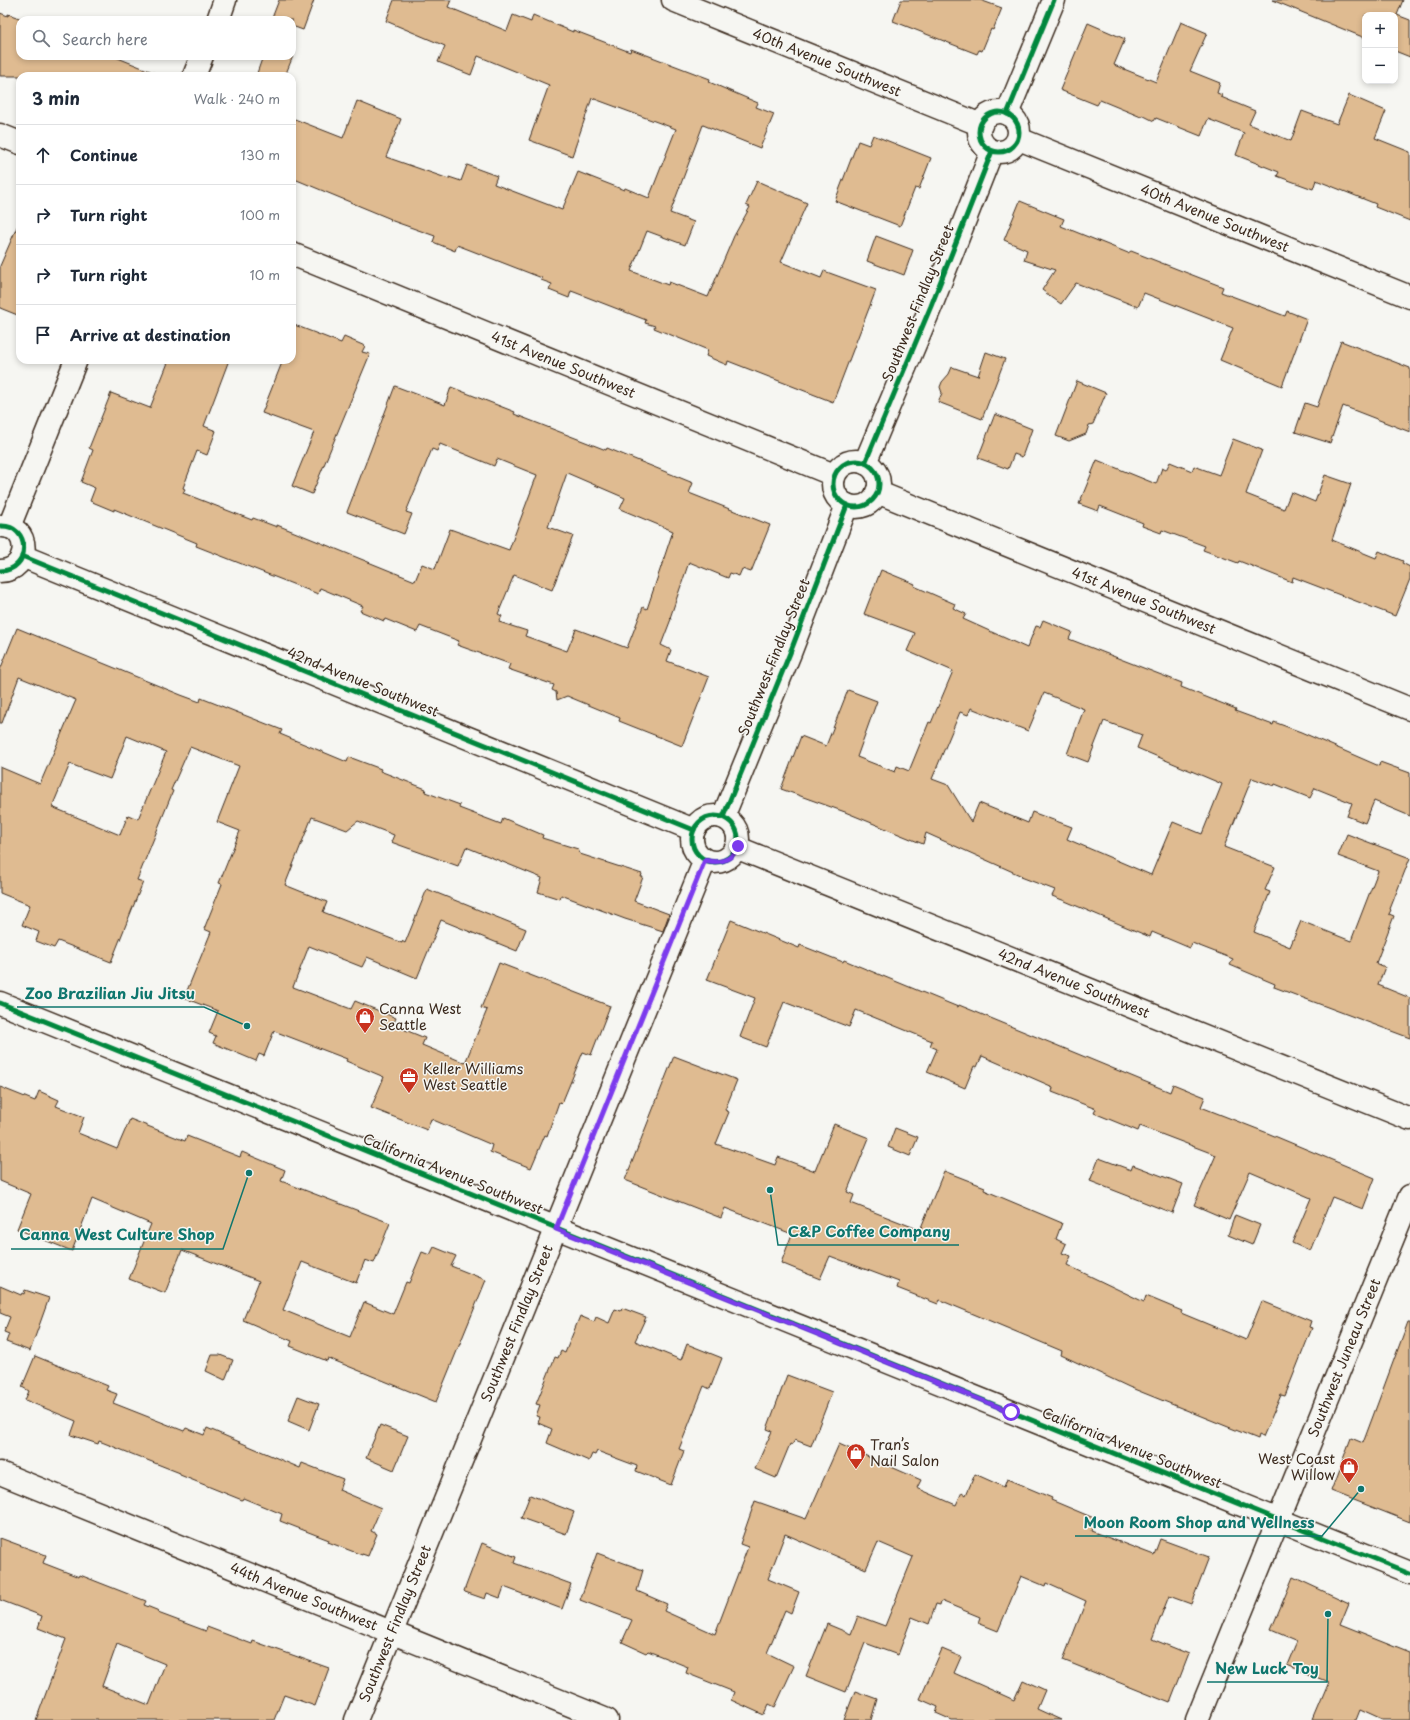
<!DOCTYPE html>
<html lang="en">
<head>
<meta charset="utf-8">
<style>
	body { margin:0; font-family:"Playpen Sans",sans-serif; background:#f6f6f7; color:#1f2937 }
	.controls { position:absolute; right:12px; top:12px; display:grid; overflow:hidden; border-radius:8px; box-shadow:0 2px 6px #0003 }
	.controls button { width:36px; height:36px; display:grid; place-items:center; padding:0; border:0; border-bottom:1px solid #e0e1e3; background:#fff; color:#1f2937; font:20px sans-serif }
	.stop { position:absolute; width:12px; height:12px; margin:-9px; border:3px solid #7c3aed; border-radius:50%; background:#fff }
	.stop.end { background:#7c3aed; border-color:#fff; box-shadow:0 1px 4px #0008 }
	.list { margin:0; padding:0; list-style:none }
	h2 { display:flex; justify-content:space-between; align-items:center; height:52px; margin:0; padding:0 16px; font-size:17px }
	h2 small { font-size:13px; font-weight:400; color:#747a83 }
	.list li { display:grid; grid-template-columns:26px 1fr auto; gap:12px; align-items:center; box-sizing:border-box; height:60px; padding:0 16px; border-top:1px solid #e0e1e3 }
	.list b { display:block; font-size:15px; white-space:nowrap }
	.list em { font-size:13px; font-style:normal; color:#747a83 }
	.icon { flex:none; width:22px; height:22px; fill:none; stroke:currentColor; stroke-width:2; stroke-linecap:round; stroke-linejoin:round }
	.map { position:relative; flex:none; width:1410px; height:1720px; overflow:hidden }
	.search { position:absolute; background:#fff; box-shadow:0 2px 6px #0003; left:16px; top:16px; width:280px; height:44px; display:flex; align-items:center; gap:10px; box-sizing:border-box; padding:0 14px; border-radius:12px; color:#747a83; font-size:15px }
	.panel { position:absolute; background:#fff; box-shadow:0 2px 6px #0003; left:16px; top:72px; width:280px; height:292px; border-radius:12px }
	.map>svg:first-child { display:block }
</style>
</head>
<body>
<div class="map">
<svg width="1410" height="1720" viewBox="0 0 1410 1720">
	<rect width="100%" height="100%" fill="#f6f6f2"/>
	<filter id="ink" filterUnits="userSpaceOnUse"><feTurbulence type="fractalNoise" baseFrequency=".025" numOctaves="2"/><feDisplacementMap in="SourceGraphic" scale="8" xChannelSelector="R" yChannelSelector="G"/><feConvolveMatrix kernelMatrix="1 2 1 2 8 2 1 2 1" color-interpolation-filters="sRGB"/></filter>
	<g filter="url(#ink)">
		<g fill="#dfbb91" stroke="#3b2a1e" fill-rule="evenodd">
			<polygon points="279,0 314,0 303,30 292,26 292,20 277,20 272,18"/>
			<polygon points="394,0 451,0 448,7 507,31 513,15 531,22 533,15 573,32 573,30 630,52 631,49 710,79 709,82 758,103 756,107 774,114 760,148 703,125 670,213 694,222 685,245 647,231 631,271 668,285 669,282 708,297 734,236 750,207 746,205 757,181 807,203 781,262 821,278 824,271 876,290 833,402 728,361 727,365 706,356 708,350 654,328 655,326 645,323 646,320 574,292 571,291 569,298 549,290 552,284 541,280 542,278 457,245 455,251 433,242 435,236 390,220 391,219 292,178 292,118 343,138 357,101 401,119 386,157 449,179 449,177 461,181 467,165 497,176 494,184 562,210 578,172 624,190 625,188 649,198 676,129 592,98 572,156 529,140 549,85 478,56 471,75 438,62 445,46 386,21"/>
			<polygon points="901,0 980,0 1002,8 993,30 991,29 982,51 979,50 977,54 893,21"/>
			<polygon points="1272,0 1403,0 1397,15 1410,20 1410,57 1395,51 1395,15 1365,15 1365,38"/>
			<polygon points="0,13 8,16 8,14 25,20 20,20 20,56 113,56 160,75 160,76 0,76"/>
			<polygon points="1181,22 1207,33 1190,71 1220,83 1217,93 1222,95 1221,97 1255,111 1249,124 1291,141 1302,111 1337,124 1349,95 1386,111 1375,138 1410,152 1410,221 1375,207 1376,204 1316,180 1313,189 1277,176 1279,172 1236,155 1244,133 1208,119 1201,136 1156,118 1154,121 1142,115 1141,117 1100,100 1097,105 1060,90 1088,23 1125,39 1114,65 1156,82"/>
			<polygon points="263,56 293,56 285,76 256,76"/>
			<polygon points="873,135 931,158 919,189 915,188 900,226 835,201 858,141 869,145"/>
			<polygon points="1020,201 1064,219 1061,226 1128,253 1131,251 1223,287 1221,292 1285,316 1287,311 1307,319 1282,386 1220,360 1233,328 1144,293 1138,307 1076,283 1061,304 1042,290 1055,270 1024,260 1027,250 1004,240"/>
			<polygon points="20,220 20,316 0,308 0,266"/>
			<polygon points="876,236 913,250 904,275 867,261"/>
			<polygon points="292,324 341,343 344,337 365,346 362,352 370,354 312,494 292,486 314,432 262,413 283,360 292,360"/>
			<polygon points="1341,341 1410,368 1410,432 1343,406 1330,443 1295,432 1305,403 1317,407"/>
			<polygon points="986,352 1005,359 982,419 938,402 942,393 940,387 942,382 949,374 952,367 978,376"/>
			<path d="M 169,360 L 229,360 L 204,426 L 216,431 L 207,455 L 197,451 L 183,488 L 185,489 L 183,493 L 252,520 L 253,518 L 277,527 L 277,525 L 415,581 L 422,564 L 435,569 L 450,529 L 509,550 L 537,475 L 497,459 L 494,466 L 440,444 L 437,451 L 432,449 L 406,512 L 412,514 L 404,534 L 347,512 L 395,386 L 445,405 L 451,387 L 515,412 L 514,414 L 606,450 L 607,448 L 693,483 L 689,493 L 770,525 L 751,572 L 742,569 L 739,576 L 730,573 L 728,578 L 689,562 L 670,618 L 671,619 L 661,645 L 671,650 L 667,661 L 709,677 L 682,746 L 619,721 L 620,718 L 567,696 L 557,700 L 556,692 L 552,690 L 554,685 L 508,669 L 510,664 L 457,645 L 459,641 L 420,626 L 417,632 L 385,619 L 384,621 L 360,611 L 363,606 L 320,588 L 318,594 L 196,546 L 197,543 L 114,509 L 114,511 L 90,501 L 95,488 L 81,482 L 93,450 L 89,448 L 111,393 L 150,408 ZM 567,473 L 625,498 L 620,509 L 673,531 L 647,609 L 643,607 L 627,648 L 576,629 L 567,651 L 525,636 L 527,631 L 499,622 L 502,616 L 498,614 L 514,575 L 552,590 L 573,536 L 548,527 Z"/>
			<polygon points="1077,381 1106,393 1093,424 1089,425 1086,434 1069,441 1056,436"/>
			<polygon points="995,414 1032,429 1022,457 1014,454 1008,469 978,458"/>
			<polygon points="1233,439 1262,450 1246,494 1284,509 1291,492 1315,502 1325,475 1351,484 1332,540 1376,558 1379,551 1403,561 1402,563 1410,567 1410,579 1395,616 1293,577 1292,582 1239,561 1238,563 1203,550 1205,546 1162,530 1161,533 1142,526 1143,523 1100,506 1098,511 1079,504 1097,460 1156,484 1162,468 1166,470 1170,462 1192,471 1194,466 1219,475"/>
			<path d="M 881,570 L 915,584 L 914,586 L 955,604 L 953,608 L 966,614 L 963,619 L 1027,648 L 1036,626 L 1040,627 L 1043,620 L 1072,632 L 1069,639 L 1182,683 L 1181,687 L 1236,709 L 1235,711 L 1273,725 L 1274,722 L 1301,732 L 1379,766 L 1380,762 L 1410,773 L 1410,816 L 1374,801 L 1365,823 L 1347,816 L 1352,803 L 1315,788 L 1310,798 L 1275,784 L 1274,786 L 1252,778 L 1224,847 L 1275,867 L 1265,890 L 1270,892 L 1254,932 L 1290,947 L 1301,921 L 1351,941 L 1378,871 L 1338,856 L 1347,834 L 1410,858 L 1390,909 L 1391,910 L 1389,914 L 1394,916 L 1376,963 L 1385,967 L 1378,985 L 1410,998 L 1410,1038 L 1274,987 L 1275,984 L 1230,965 L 1233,959 L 1192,943 L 1190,948 L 1152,932 L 1150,937 L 1065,901 L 1052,896 L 1055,890 L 1021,877 L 1022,876 L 926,833 L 923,844 L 845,812 L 781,789 L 801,736 L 826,746 L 848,690 L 877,701 L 857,757 L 895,772 L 897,766 L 909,771 L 929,722 L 931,723 L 953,671 L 907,651 L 915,633 L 864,614 ZM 1044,693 L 1084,709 L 1067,754 L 1088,762 L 1104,721 L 1142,735 L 1137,748 L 1222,784 L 1202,834 L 1173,822 L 1151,875 L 1067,839 L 1072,827 L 1032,812 L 1028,823 L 979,803 L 971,822 L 948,785 L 932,779 L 960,712 L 968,715 L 971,708 L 1028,731 Z"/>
			<path d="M 17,628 L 181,695 L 200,702 L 201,698 L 282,730 L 280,734 L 347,762 L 349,757 L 381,769 L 380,771 L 426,789 L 425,792 L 460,805 L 459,808 L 501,824 L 503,818 L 543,835 L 542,838 L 578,849 L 580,854 L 642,874 L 641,877 L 643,877 L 634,901 L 669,914 L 663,931 L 625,919 L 561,895 L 560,899 L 538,892 L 542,878 L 466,847 L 458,866 L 391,842 L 394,835 L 358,821 L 347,830 L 312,817 L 285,885 L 327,902 L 323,912 L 402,943 L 402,941 L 405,943 L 427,889 L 526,929 L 517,951 L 441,920 L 417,978 L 367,957 L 362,967 L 309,946 L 293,987 L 351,1009 L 355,1001 L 396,1018 L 393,1025 L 425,1038 L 422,1045 L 465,1063 L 487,1010 L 481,1008 L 499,963 L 610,1006 L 591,1055 L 583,1052 L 562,1103 L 559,1102 L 547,1136 L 545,1135 L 531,1168 L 490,1152 L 492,1145 L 431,1119 L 427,1130 L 371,1108 L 384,1077 L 346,1061 L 347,1059 L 274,1031 L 264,1056 L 259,1054 L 256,1061 L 213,1043 L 216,1036 L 209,1033 L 218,1011 L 184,998 L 211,932 L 204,929 L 222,884 L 219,883 L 240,831 L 217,822 L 239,766 L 190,747 L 171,790 L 173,791 L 137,880 L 143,882 L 111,962 L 58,941 L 54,948 L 36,941 L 39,932 L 22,925 L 30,905 L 0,893 L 0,767 L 40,784 L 76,700 L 19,677 L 2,723 L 0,723 L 0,670 ZM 127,736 L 166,752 L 138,819 L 128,815 L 120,835 L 52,807 L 70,764 L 110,779 Z"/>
			<polygon points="731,920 799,948 800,945 843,962 844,960 958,1007 959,1005 1170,1092 1173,1084 1205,1097 1201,1107 1265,1132 1375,1178 1363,1209 1332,1197 1310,1251 1292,1243 1311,1198 1250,1172 1229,1220 1194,1205 1216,1155 1140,1126 1138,1131 1094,1113 1096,1109 1052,1092 1053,1087 982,1056 977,1067 974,1066 965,1088 927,1072 937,1049 930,1046 932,1041 856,1010 849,1027 784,1002 766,1047 740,1037 755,998 707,980"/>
			<polygon points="674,1056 737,1080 725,1110 729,1112 716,1144 775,1165 778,1157 815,1171 834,1124 869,1138 847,1192 854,1195 851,1203 920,1230 944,1171 985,1187 984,1190 1062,1223 1056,1239 1066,1244 1062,1253 1071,1256 1067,1265 1144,1302 1146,1296 1182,1311 1181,1313 1246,1340 1262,1301 1311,1321 1309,1327 1312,1328 1285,1396 1281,1395 1263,1437 1259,1435 1258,1439 1129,1387 1061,1355 1062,1351 940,1300 938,1304 897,1288 899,1282 830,1256 820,1279 781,1263 792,1234 725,1208 721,1218 625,1180"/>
			<polygon points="0,1087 35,1101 39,1091 59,1100 56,1106 84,1117 78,1133 117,1149 130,1119 185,1141 187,1136 240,1157 242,1152 285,1170 281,1181 390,1223 374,1263 365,1260 356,1283 302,1262 283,1310 350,1337 364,1302 393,1314 406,1282 409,1283 422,1252 430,1255 434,1247 456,1256 451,1266 486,1280 436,1402 328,1358 327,1361 290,1346 292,1341 243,1320 259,1281 182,1250 165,1293 129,1279 151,1224 92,1199 72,1251 17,1229 31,1194 0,1181"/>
			<polygon points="895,1128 918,1137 910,1156 888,1147"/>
			<polygon points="1099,1158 1131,1170 1133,1165 1183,1184 1172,1213 1090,1181"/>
			<polygon points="1235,1215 1260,1225 1252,1245 1228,1235"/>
			<polygon points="0,1286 21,1295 22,1293 24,1294 25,1290 49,1298 30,1351 6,1342 9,1334 4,1332 10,1317 0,1313"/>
			<polygon points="622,1308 646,1317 635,1341 681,1360 687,1344 722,1358 710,1389 704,1386 679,1449 684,1451 671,1485 636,1471 637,1466 597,1451 595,1455 592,1454 589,1461 547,1443 552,1429 538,1423 540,1417 536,1416 540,1405 536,1404 555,1357 558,1358 561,1351 565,1353 580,1316 594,1322 596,1317 609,1323 615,1309 621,1311"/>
			<polygon points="1408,1322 1410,1322 1410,1522 1331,1491 1351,1438 1363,1443"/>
			<polygon points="212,1355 220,1355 233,1360 225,1380 206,1371"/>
			<polygon points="35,1356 108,1386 106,1390 117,1394 113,1403 184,1431 186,1428 204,1435 207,1428 300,1468 302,1463 343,1479 339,1490 381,1508 371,1531 377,1534 368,1556 362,1554 362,1555 328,1542 329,1540 280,1521 282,1514 243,1498 242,1500 180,1475 180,1473 99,1441 98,1444 71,1435 76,1421 25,1400 29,1391 22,1387"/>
			<polygon points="787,1375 832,1392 811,1446 795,1440 792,1445 790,1444 776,1478 755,1469 772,1431 767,1429"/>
			<polygon points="298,1396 319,1404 309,1430 288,1421"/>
			<polygon points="380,1425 408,1436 394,1470 366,1458"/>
			<polygon points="839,1444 921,1480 917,1488 956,1505 962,1492 966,1495 975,1474 1004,1487 1007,1479 1052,1498 1051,1500 1096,1519 1091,1531 1154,1555 1160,1539 1209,1557 1191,1604 1169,1596 1152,1639 1189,1654 1170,1703 1063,1660 1086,1601 1046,1583 1045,1586 1021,1576 998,1631 978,1623 980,1617 941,1601 940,1605 936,1604 929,1624 912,1617 898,1655 865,1643 846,1692 806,1676 827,1624 851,1634 858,1616 885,1626 913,1557 878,1542 866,1569 785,1534 768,1579 799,1592 791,1613 785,1610 767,1653 794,1666 775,1707 769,1704 764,1715 731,1700 734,1692 686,1673 688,1667 648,1651 646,1653 622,1642 632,1620 580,1600 597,1553 643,1570 637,1591 667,1604 664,1611 715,1634 748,1547 740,1544 755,1501 806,1519"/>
			<polygon points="530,1495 574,1512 566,1534 521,1518"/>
			<path d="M 0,1538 L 46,1555 L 43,1563 L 79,1577 L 80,1575 L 146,1601 L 144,1605 L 159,1611 L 158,1613 L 206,1631 L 207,1627 L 252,1644 L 253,1641 L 329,1668 L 315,1706 L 284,1695 L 274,1720 L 36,1720 L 66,1639 L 38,1628 L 42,1616 L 0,1600 ZM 117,1644 L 165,1664 L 149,1705 L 102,1686 Z"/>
			<polygon points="482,1543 516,1557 514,1563 571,1584 562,1609 504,1587 500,1598 487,1593 485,1599 465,1592 464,1591"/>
			<polygon points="1293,1577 1349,1603 1340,1625 1410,1653 1410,1720 1382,1720 1360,1710 1356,1720 1312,1720 1328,1682 1287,1665 1297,1641 1271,1630"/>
			<polygon points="942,1649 961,1657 954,1673 1014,1700 1023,1680 1045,1690 1037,1709 1061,1720 952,1720 936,1713 938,1707 920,1699"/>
			<polygon points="855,1691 877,1699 871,1720 844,1720"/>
		</g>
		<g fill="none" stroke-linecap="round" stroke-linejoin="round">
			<defs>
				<g id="minor">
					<path id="s1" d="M 673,0 L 981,125"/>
					<polyline points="218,20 225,0"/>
					<polyline points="194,76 202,56"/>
					<circle cx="999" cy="132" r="20"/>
					<polyline points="1007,114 1054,0"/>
					<polyline points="0,135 20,143"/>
					<path id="s2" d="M 1019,139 L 1410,297"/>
					<path id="s3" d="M 292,254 L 834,475"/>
					<circle cx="856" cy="484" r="23"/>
					<polyline points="865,463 931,306 992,151"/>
					<path id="s4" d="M 877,492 L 1410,709"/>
					<path d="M 0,526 C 31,524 32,571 0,571"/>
					<polyline points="9,527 76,360"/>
					<polyline points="22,556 694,830"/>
					<circle cx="715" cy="839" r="23"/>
					<polyline points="723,817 790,653 847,505"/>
					<path id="s5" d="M 738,848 L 1410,1119"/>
					<path id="s6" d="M 0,1473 L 607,1720"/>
					<path id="s7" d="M 356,1720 L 705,860"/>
					<path id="s8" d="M 1197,1720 L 1410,1196"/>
				</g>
				<polyline id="secondary" points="0,1003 1410,1573"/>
			</defs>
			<use href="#minor" stroke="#3b2a1e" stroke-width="25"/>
			<use href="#secondary" stroke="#3b2a1e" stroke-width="25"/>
			<use href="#minor" stroke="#f6f6f2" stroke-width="22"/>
			<use href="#secondary" stroke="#f6f6f2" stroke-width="22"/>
			<defs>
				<g id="cycleway">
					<circle cx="999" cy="132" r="20"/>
					<polyline points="1007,114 1054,0"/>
					<circle cx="856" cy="484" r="23"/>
					<polyline points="865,463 931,306 992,151"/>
					<path d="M 0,526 C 31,524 32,571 0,571"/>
					<polyline points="22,556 694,830"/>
					<circle cx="715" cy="839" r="23"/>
					<polyline points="723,817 790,653 847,505"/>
					<polyline points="0,1003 1410,1573"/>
				</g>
			</defs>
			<use href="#cycleway" stroke="#f6f6f2" stroke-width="8"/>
			<use href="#cycleway" stroke="#00873e" stroke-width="5"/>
		</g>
	</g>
	<g fill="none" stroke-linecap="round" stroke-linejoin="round" filter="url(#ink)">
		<path stroke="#7c3aed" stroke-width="5" d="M 738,846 C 733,861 718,864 705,860 L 556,1229 L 1011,1412"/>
	</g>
	<defs>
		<symbol id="shop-pin" viewBox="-11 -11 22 30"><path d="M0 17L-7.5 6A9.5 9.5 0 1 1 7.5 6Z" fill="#c8321e" stroke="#f6f6f2"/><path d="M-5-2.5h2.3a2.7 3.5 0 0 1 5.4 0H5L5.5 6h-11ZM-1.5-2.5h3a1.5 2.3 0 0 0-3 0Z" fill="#fff"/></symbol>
		<symbol id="office-pin" viewBox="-11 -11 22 30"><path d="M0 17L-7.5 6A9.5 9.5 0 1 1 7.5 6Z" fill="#c8321e" stroke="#f6f6f2"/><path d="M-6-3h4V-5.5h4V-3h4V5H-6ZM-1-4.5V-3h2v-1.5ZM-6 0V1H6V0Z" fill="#fff"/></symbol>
	</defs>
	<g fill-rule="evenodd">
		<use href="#shop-pin" x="354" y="1006" width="22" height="30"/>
		<use href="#office-pin" x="398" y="1066" width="22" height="30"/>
		<use href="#shop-pin" x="845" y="1442" width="22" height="30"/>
		<use href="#shop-pin" x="1338" y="1456" width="22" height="30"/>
	</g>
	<g text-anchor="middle" stroke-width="3" stroke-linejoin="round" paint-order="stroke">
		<g font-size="14" fill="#3b2a1e" stroke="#f6f6f2">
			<text dy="5" stroke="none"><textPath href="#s1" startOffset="166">40th Avenue Southwest</textPath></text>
			<text dy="5" stroke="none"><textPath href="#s2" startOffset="211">40th Avenue Southwest</textPath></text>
			<text transform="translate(918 303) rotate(-68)" y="5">Southwest Findlay Street</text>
			<text dy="5" stroke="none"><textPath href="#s3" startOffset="293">41st Avenue Southwest</textPath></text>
			<text dy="5" stroke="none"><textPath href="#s4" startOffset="288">41st Avenue Southwest</textPath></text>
			<text transform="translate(774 657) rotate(-68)" y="5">Southwest Findlay Street</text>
			<text transform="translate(363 682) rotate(22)" y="5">42nd Avenue Southwest</text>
			<text dy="5" stroke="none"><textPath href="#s5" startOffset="362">42nd Avenue Southwest</textPath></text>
			<text transform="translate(453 1174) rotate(22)" y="5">California Avenue Southwest</text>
			<text dy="5" stroke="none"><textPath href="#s7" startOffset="428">Southwest Findlay Street</textPath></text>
			<text dy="5" stroke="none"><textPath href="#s8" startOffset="391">Southwest Juneau Street</textPath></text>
			<text transform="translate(1132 1448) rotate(22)" y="5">California Avenue Southwest</text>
			<text dy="5" stroke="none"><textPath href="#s6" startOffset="328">44th Avenue Southwest</textPath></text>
			<text dy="5" stroke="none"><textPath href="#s7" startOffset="104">Southwest Findlay Street</textPath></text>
		</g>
		<g font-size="14" fill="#3b2a1e" stroke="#f6f6f2" text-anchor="start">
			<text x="379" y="1014">Canna West<tspan x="379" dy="16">Seattle</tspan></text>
			<text x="423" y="1074">Keller Williams<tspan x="423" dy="16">West Seattle</tspan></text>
			<text x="870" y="1450">Tran’s<tspan x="870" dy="16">Nail Salon</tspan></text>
			<text x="1335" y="1464" text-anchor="end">West Coast<tspan x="1335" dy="16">Willow</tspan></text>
		</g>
	</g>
	<path fill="none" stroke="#0f766e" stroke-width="1.5" d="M247 1026L204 1007H17M770 1190L778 1245H959M249 1173L223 1249H11M1361 1489L1322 1536H1075M1328 1614L1327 1682H1207"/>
	<g fill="#0f766e" stroke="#f6f6f2" stroke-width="1.5">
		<circle cx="247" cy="1026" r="4"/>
		<circle cx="770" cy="1190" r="4"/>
		<circle cx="249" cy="1173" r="4"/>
		<circle cx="1361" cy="1489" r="4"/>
		<circle cx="1328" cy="1614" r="4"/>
	</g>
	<g font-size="15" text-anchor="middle" font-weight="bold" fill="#0f766e" stroke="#f6f6f2" stroke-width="3" stroke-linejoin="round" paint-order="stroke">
		<text x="110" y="999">Zoo Brazilian Jiu Jitsu</text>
		<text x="869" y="1237">C&amp;P Coffee Company</text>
		<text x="117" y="1240">Canna West Culture Shop</text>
		<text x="1199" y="1528">Moon Room Shop and Wellness</text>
		<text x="1267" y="1674">New Luck Toy</text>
	</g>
</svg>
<div class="controls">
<button>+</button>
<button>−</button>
</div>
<div class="stop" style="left:1011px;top:1412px"></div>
<div class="stop end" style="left:738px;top:846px"></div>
<div class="search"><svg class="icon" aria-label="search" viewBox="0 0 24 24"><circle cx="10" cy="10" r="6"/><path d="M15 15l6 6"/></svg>Search here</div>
<section class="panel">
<h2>3 min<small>Walk · 240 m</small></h2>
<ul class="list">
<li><svg class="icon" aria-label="ahead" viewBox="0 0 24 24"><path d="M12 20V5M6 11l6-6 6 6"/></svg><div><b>Continue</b></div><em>130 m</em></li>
<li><svg class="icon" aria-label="right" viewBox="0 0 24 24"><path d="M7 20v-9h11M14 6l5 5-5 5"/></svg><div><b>Turn right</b></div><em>100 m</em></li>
<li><svg class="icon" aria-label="right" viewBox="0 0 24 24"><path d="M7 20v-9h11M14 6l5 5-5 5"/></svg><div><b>Turn right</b></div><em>10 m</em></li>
<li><svg class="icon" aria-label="arrive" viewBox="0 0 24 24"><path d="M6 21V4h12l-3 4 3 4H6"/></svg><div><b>Arrive at destination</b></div></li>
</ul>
</section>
</div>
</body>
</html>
